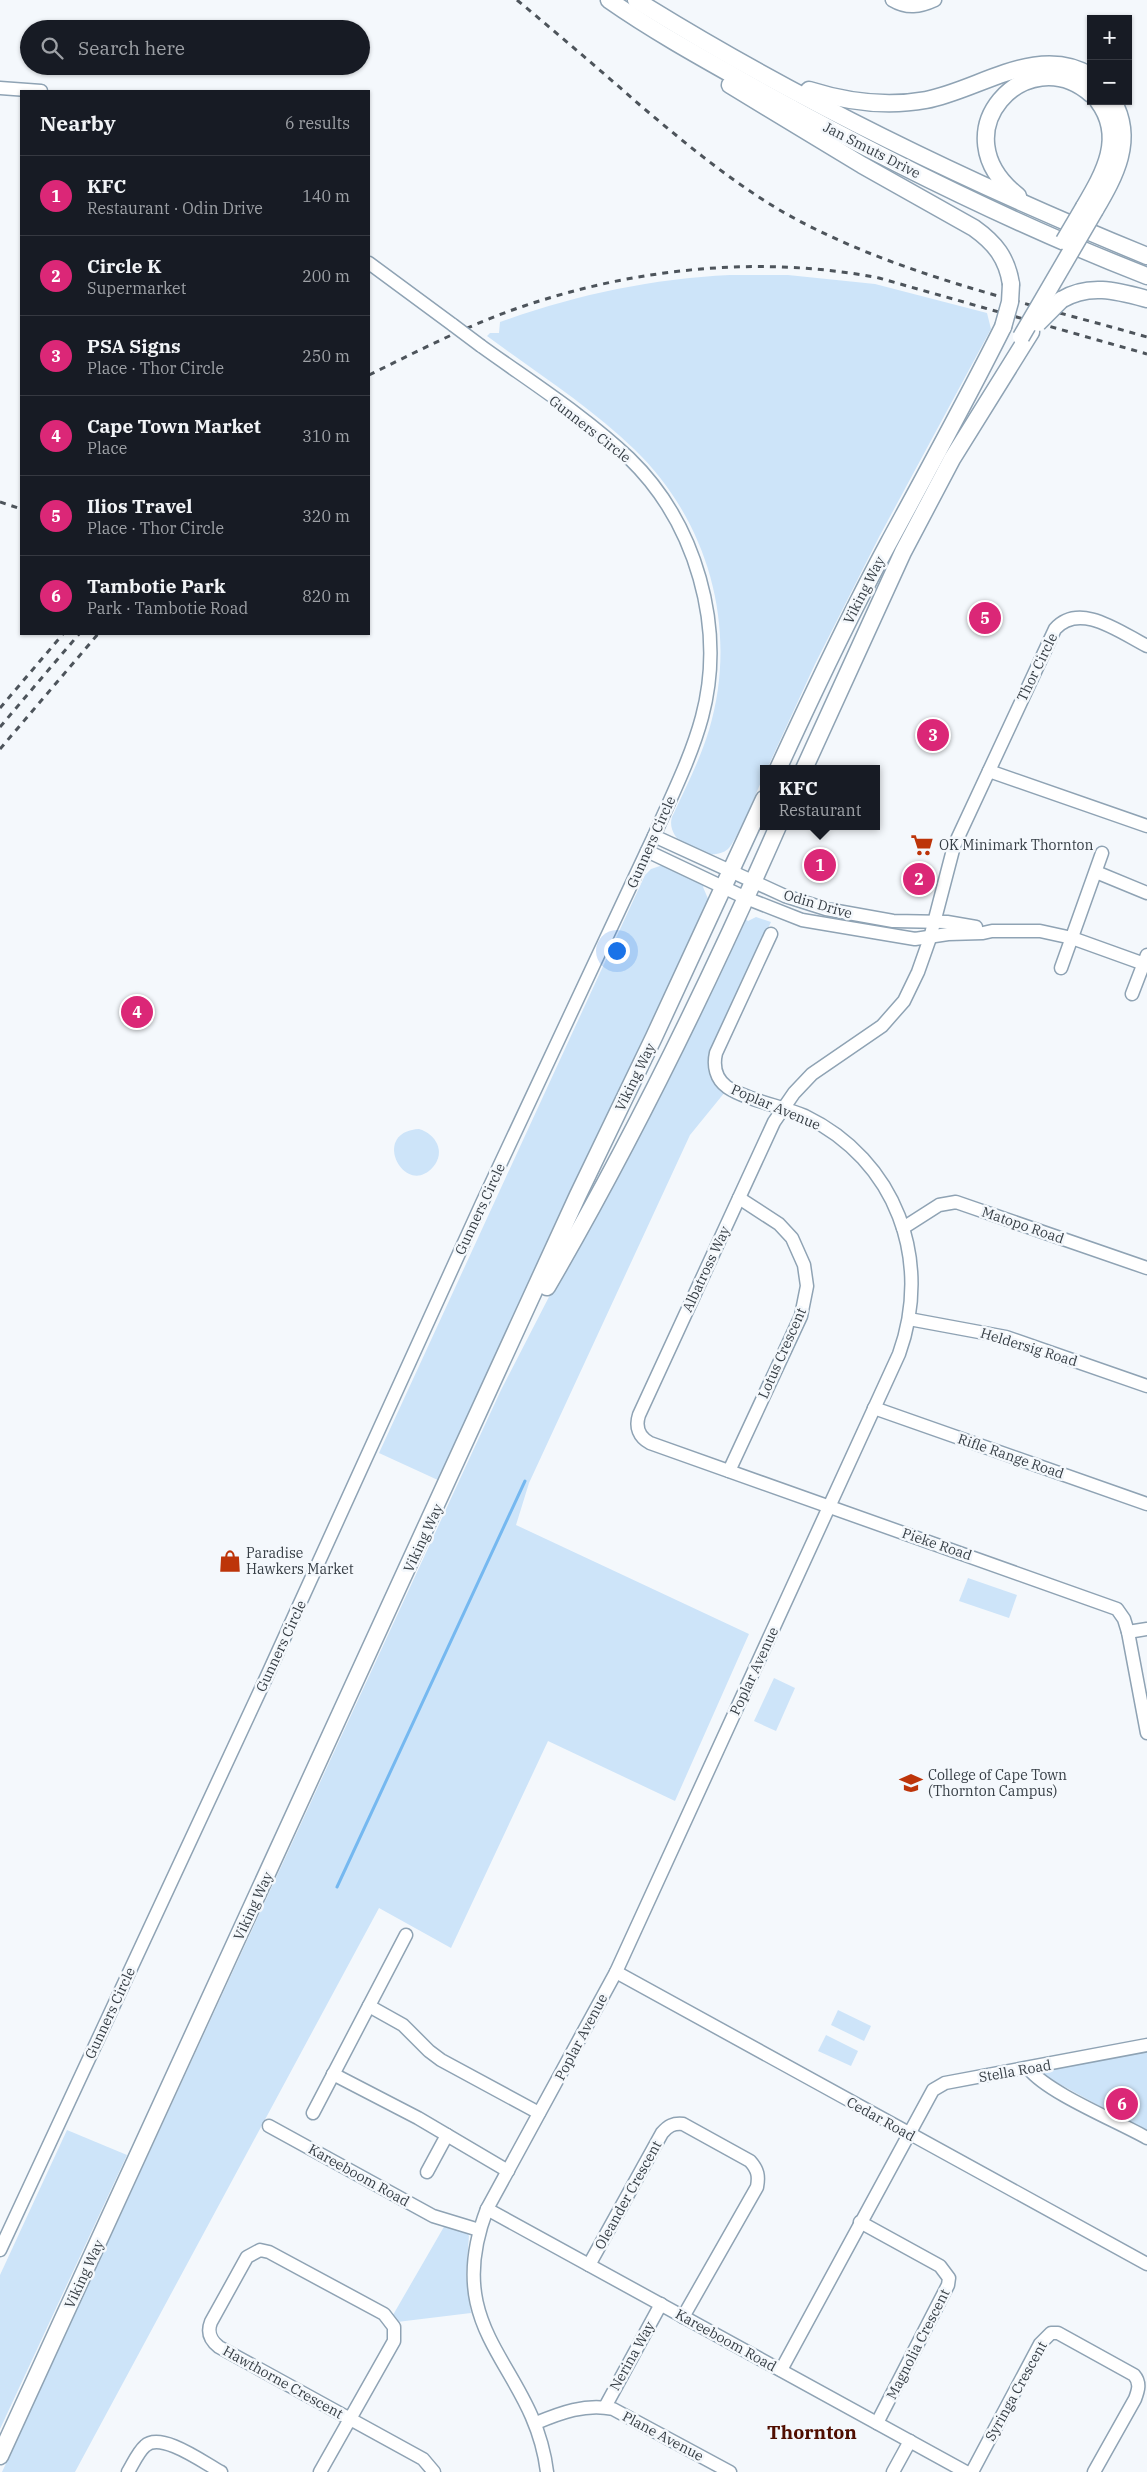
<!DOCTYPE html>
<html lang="en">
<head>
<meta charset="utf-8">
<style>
	body { margin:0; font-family:"IBM Plex Serif",serif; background:#20242c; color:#f1f3f6 }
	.controls { position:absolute; right:15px; top:15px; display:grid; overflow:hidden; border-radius:0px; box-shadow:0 1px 4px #0004 }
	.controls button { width:45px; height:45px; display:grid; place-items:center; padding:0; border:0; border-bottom:1px solid #363941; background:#171b24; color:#f1f3f6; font:25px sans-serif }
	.you { position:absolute; left:616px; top:950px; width:18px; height:18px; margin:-12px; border:4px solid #fff; border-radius:50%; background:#1a73e8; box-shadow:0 0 0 8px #1a73e833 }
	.badge { display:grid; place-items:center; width:32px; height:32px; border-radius:50%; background:#db2777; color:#fff; font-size:16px; font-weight:700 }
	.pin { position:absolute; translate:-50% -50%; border:2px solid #fff; box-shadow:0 1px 5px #0006 }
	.popup { position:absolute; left:760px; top:765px; width:120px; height:65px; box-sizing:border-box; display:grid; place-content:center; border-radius:0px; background:#171b24; filter:drop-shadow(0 1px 4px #0005); font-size:16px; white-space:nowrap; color:#9ea1a6 }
	.popup b { font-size:19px; color:#f1f3f6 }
	.popup::after { content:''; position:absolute; left:50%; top:100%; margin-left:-10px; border:10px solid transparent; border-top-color:#171b24 }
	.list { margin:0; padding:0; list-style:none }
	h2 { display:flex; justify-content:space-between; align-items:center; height:65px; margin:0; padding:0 20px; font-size:21px }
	h2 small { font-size:16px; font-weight:400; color:#9ea1a6 }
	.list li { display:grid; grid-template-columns:32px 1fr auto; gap:15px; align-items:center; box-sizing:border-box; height:80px; padding:0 20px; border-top:1px solid #363941 }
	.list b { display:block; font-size:19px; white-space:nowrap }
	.list p { margin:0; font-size:16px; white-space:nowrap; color:#9ea1a6 }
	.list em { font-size:16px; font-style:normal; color:#9ea1a6 }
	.icon { flex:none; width:28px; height:28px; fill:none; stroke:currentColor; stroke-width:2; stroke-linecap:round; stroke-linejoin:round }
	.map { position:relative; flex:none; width:1147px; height:2472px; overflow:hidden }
	.search { position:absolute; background:#171b24; box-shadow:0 1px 4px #0004; left:20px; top:20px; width:350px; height:55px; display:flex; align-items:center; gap:12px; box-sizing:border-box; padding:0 18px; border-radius:28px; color:#9ea1a6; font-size:19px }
	.panel { position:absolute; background:#171b24; box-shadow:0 1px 4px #0004; left:20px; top:90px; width:350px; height:545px; border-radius:0px }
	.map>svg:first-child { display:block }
</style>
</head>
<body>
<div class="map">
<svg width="1147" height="2472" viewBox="0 0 1147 2472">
	<rect width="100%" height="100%" fill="#f4f8fc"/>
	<g fill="#cde4f9">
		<path d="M 730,275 L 788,275 L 875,284 L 987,313 L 991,329 L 879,537 L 815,664 L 767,769 L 764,769 L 764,775 C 758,789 736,842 728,849 C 710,865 664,843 672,817 C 685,789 700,760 709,730 C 739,630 709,521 634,449 C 592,408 534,371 487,336 L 490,333 L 499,333 L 500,322 C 575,295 650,279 730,275 Z"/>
		<polygon points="663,865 705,885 703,887 709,901 440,1481 379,1453 645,875 651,869"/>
		<polygon points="756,917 771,922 711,1051 725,1092 690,1135 529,1483 516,1525 749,1634 675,1801 548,1741 451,1948 379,1908 75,2472 2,2472 501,1390 744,918 748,921"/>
		<path d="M 419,1129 C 436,1134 446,1152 433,1167 C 405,1199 369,1132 419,1129 Z"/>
		<polygon points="968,1578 1017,1595 1009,1618 959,1601"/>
		<polygon points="774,1678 795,1688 776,1731 754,1721"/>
		<polygon points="838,2010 871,2026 864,2041 831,2025"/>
		<polygon points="826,2035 858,2051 851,2066 818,2051"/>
		<polygon points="1147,2049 1147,2132 1045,2076 1043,2072 1045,2070"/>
		<polygon points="67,2130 127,2155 0,2429 0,2275"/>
		<polygon points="445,2225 466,2231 469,2236 466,2275 471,2313 397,2322 393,2315"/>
	</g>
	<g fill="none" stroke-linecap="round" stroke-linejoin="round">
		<polyline stroke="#75b8f0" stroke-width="3" points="337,1887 525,1481"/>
		<defs>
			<g id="minor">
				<path d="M 892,0 C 907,9 920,7 935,0"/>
				<polyline points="0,88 41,91"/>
				<polyline points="369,263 453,325"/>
				<path d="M 1147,646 C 1121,633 1080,601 1055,629 L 954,846 L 930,938 L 918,972 L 904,1001 L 882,1026 L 812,1074 L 794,1093 L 774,1122 L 639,1415 C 635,1427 639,1437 650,1443 L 1117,1609 L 1124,1619 L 1128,1632 L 1147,1733"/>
				<polyline points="989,771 1147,826"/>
				<polyline points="654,836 785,896 826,909 893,921 947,922 976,927"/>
				<polyline points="647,851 746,898 802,920 915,939 948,934 983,933 992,931 1040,931 1072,938 1147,965"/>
				<polyline points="1096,872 1147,893"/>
				<polyline points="1061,968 1102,853"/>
				<polyline points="1132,994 1147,955"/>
				<polyline points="903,1228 939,1205 956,1202 1147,1268"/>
				<polyline points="909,1319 1006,1337 1147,1386"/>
				<polyline points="874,1408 1147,1504"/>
				<polyline points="729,1471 801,1316 807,1286 804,1265 792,1238 779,1224 739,1198"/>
				<polyline points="1128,1632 1147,1629"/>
				<polyline points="616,1972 1147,2264"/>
				<polyline points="369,2006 403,2025 429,2051 441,2060 539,2113"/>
				<path d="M 1029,2069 C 1048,2093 1117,2121 1147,2138"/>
				<polyline points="333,2074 418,2118 508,2171"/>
				<polyline points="313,2113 406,1935"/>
				<polyline points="269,2126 433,2216 479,2230"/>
				<polyline points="427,2172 447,2135"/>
				<polyline points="487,2209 966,2472"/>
				<polyline points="860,2222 940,2266 949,2278 948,2285 877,2423"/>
				<path d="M 0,2250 L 266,1678 L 482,1203 L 654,836 C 671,797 691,758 702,717 C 726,627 696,523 629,458 C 585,416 531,382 481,346"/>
				<path d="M 589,2265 L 662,2133 C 668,2126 673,2123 683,2124 L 750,2161 C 758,2170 759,2176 757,2187 L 683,2317"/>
				<polyline points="781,2370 933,2090 945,2083 1147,2045"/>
				<polyline points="605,2407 661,2304"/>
				<path d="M 536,2423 C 560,2413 586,2403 613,2409 L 730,2472"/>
				<path d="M 128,2472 C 133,2464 138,2452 145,2446 C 161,2431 204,2463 221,2472"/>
				<path d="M 320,2472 L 394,2341 L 394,2327 L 384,2314 L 269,2252 L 260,2250 L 247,2257 L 211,2322 C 207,2332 210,2340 219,2347 L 423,2459 L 434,2472"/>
				<path d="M 547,2472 C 534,2364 439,2335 487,2209 L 616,1972 L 899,1354 C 933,1260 896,1160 805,1116 C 782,1106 746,1100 727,1087 C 716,1079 713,1066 716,1053 L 771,934"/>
				<polyline points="893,2472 910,2441"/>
				<path d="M 972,2472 L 1040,2344 L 1051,2333 L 1058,2333 L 1134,2375 C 1141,2383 1138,2391 1135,2399 L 1094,2472"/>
			</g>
			<g id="major">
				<path d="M 609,0 C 659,35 715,65 768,95 C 891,163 1016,225 1147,276"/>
				<path d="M 636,0 C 798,101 971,184 1147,256"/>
				<path d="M 730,85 L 862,165 L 974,228 C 995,243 1007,258 1011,284"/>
				<path d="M 809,90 C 847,102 887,107 926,100 C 979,90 1038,43 1091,76"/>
				<path d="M 1018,196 C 937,133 1027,38 1091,94"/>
				<path d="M 1084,207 C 1104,173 1125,137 1098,101"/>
				<path d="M 1095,210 C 1115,176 1135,140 1113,101"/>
				<path d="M 1061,300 C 1089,283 1117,291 1147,299"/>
				<path d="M 778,769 C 813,693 848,618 888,544 C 927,472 966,401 1003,327"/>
				<polyline points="804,769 903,552 952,459 1031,332"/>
				<path d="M 547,1287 C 633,1139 709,983 778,826"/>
				<polyline points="0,2456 578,1195 654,1037 764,799"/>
			</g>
		</defs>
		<use href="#minor" stroke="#8fa3b4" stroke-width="15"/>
		<use href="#major" stroke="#8fa3b4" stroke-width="19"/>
		<use href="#minor" stroke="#fff" stroke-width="12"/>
		<use href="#major" stroke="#fff" stroke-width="16"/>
		<g stroke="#4d545b" stroke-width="3" stroke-dasharray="6 6" stroke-linecap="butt">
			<path d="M 517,0 C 559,35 600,70 641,106 C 686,144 732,182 783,212 C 894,275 1025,302 1147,337"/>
			<path d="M 369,375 C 420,350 470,324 524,306 C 636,268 762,255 879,278 L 1147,354"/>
			<polyline points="0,502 21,509"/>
			<polyline points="0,708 63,634"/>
			<polyline points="0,727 79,634"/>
			<polyline points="0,749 98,634"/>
		</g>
		<defs>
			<polyline id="minor-bridge" points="453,325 481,346"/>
			<g id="major-bridge">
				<polyline points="1064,241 1084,207"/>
				<polyline points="1038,323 1061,300"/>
				<polyline points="1003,327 1010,302 1011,284"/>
				<polyline points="1021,337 1095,210"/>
			</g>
		</defs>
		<use href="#minor-bridge" stroke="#8fa3b4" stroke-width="15" stroke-linecap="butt"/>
		<use href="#major-bridge" stroke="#8fa3b4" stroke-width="19" stroke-linecap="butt"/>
		<use href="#minor-bridge" stroke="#fff" stroke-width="12"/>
		<use href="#major-bridge" stroke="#fff" stroke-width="16"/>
	</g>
	<defs>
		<symbol id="supermarket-bare" viewBox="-9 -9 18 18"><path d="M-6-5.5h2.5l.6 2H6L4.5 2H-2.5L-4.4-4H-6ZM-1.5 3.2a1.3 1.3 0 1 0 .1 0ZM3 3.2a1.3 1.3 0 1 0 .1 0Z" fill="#bd3409" stroke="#f4f8fc" stroke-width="2.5" paint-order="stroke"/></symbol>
		<symbol id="shop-bare" viewBox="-9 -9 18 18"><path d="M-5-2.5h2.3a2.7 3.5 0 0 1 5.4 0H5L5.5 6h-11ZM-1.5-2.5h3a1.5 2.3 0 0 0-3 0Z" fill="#bd3409" stroke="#f4f8fc" stroke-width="2.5" paint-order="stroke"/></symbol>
		<symbol id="university-bare" viewBox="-9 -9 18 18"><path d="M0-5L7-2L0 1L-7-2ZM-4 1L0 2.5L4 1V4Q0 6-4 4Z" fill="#bd3409" stroke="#f4f8fc" stroke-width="2.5" paint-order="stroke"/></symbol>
	</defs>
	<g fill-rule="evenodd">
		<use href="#supermarket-bare" x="906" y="829" width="32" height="32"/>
		<use href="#shop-bare" x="214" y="1545" width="32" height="32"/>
		<use href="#university-bare" x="895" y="1767" width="32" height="32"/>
	</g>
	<g text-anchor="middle" stroke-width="5" stroke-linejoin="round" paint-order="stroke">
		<g font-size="14" fill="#363e45" stroke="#f4f8fc">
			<text transform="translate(872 150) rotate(27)" y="5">Jan Smuts Drive</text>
			<text transform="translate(590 429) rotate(38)" y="5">Gunners Circle</text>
			<text transform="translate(864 590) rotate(-63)" y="5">Viking Way</text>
			<text transform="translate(1037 667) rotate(-64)" y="5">Thor Circle</text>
			<text transform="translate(651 842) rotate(-66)" y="5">Gunners Circle</text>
			<text transform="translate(818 904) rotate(16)" y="5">Odin Drive</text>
			<text transform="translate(635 1077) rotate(-64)" y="5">Viking Way</text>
			<text transform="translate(776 1107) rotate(23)" y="5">Poplar Avenue</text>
			<text transform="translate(480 1209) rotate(-65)" y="5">Gunners Circle</text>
			<text transform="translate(1023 1225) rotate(19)" y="5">Matopo Road</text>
			<text transform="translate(706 1269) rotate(-65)" y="5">Albatross Way</text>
			<text transform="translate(1029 1347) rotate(17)" y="5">Heldersig Road</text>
			<text transform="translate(782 1353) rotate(-66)" y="5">Lotus Crescent</text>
			<text transform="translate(1011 1456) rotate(19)" y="5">Rifle Range Road</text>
			<text transform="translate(423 1538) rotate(-65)" y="5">Viking Way</text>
			<text transform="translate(937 1544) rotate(19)" y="5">Pieke Road</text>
			<text transform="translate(281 1646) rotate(-65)" y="5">Gunners Circle</text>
			<text transform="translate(754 1671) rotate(-65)" y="5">Poplar Avenue</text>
			<text transform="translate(253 1906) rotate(-65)" y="5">Viking Way</text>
			<text transform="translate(110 2013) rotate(-65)" y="5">Gunners Circle</text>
			<text transform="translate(581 2037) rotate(-62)" y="5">Poplar Avenue</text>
			<text transform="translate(1015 2071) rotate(-10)" y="5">Stella Road</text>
			<text transform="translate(881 2119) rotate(29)" y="5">Cedar Road</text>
			<text transform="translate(359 2175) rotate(29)" y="5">Kareeboom Road</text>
			<text transform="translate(628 2195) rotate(-61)" y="5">Oleander Crescent</text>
			<text transform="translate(84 2274) rotate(-65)" y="5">Viking Way</text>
			<text transform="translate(726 2340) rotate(29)" y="5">Kareeboom Road</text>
			<text transform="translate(918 2344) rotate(-63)" y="5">Magnolia Crescent</text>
			<text transform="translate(632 2356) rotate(-61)" y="5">Nerina Way</text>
			<text transform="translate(283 2382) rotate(29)" y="5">Hawthorne Crescent</text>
			<text transform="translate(1016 2391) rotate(-61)" y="5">Syringa Crescent</text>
			<text transform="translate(663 2436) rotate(28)" y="5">Plane Avenue</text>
		</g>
		<g font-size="14" fill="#363e45" stroke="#f4f8fc" text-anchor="start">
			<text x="939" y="850">OK Minimark Thornton</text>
			<text x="246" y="1558">Paradise<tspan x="246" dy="16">Hawkers Market</tspan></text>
			<text x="928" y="1780">College of Cape Town<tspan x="928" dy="16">(Thornton Campus)</tspan></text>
		</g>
		<g font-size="19" font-weight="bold" fill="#500e00" stroke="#f4f8fc">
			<text x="812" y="2439">Thornton</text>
		</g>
	</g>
</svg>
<div class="controls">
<button>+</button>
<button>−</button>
</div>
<div class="you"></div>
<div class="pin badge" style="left:820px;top:865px">1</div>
<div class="popup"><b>KFC</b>Restaurant</div>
<div class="pin badge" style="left:919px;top:879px">2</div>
<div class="pin badge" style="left:933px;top:735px">3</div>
<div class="pin badge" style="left:137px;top:1012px">4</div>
<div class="pin badge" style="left:985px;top:618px">5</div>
<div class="pin badge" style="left:1122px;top:2104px">6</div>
<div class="search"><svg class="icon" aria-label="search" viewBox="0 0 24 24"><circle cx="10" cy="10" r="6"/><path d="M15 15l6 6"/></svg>Search here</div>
<section class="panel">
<h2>Nearby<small>6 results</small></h2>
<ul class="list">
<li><span class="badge">1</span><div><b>KFC</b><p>Restaurant · Odin Drive</p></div><em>140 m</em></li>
<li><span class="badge">2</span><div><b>Circle K</b><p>Supermarket</p></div><em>200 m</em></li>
<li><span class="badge">3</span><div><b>PSA Signs</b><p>Place · Thor Circle</p></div><em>250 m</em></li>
<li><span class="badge">4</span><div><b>Cape Town Market</b><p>Place</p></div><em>310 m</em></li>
<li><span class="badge">5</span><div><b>Ilios Travel</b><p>Place · Thor Circle</p></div><em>320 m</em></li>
<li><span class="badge">6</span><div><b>Tambotie Park</b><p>Park · Tambotie Road</p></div><em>820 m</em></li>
</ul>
</section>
</div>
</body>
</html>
